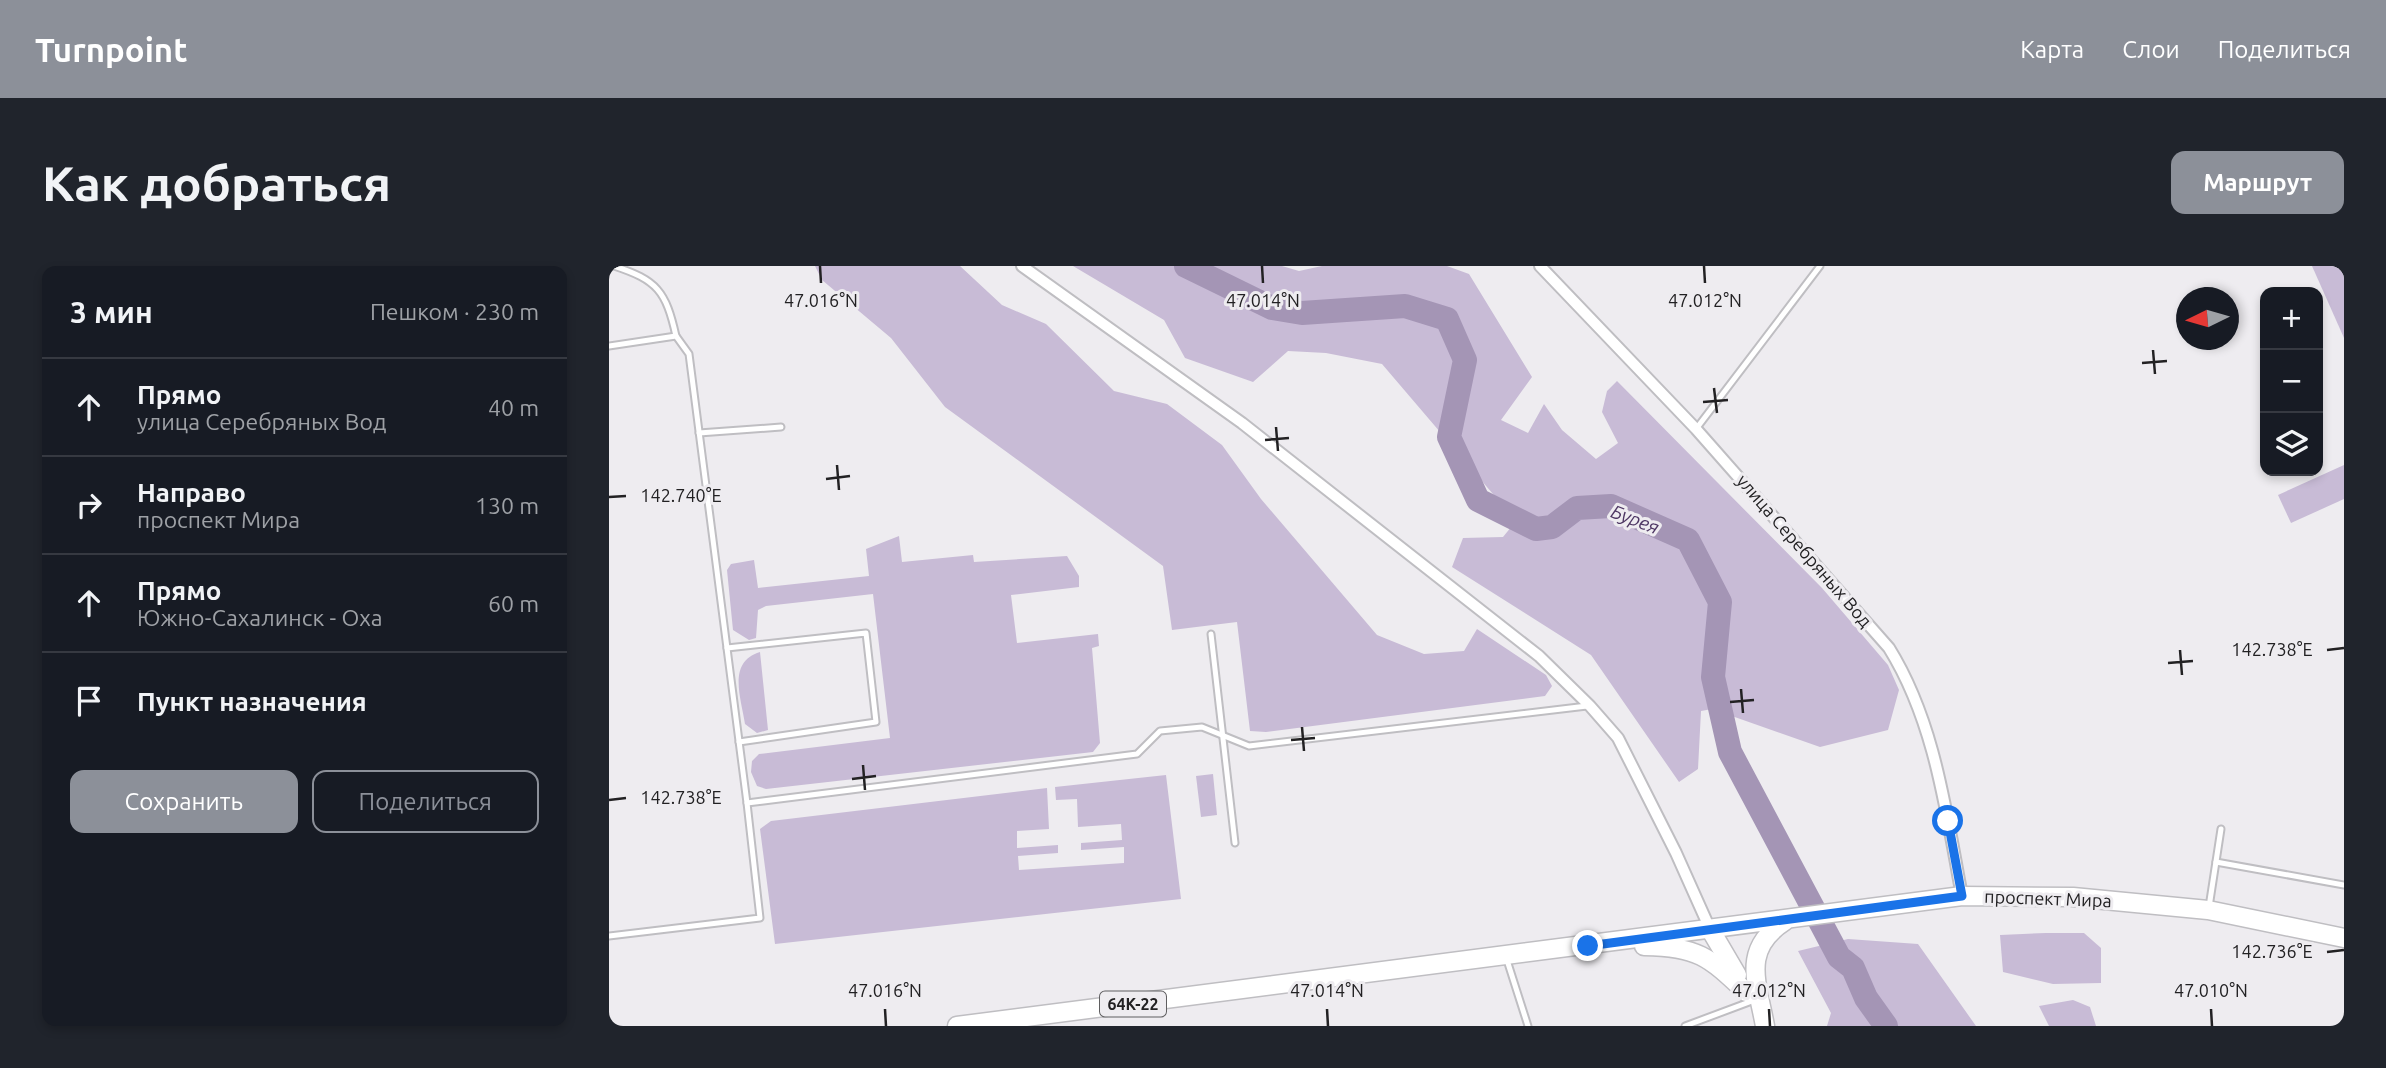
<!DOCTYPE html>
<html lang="ru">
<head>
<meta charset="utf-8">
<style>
	body { margin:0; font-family:Ubuntu,sans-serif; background:#20242c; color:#f1f3f6 }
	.controls { position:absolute; right:21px; top:21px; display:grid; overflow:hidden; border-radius:14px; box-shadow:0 4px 10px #0003 }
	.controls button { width:63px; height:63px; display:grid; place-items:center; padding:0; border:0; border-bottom:2px solid #363941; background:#171b24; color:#f1f3f6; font:35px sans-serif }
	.compass { position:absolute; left:1567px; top:21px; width:63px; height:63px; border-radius:50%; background:#171b24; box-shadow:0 4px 10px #0003; rotate:265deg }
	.stop { position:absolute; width:21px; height:21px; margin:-16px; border:5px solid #1a73e8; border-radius:50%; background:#fff }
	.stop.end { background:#1a73e8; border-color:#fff; box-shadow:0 2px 7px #0008 }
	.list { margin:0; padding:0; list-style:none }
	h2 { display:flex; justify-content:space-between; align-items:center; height:91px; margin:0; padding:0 28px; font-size:30px }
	h2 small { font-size:23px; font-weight:400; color:#9ea1a6 }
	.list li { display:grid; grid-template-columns:46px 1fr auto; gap:21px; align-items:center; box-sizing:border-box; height:98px; padding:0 28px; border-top:2px solid #363941 }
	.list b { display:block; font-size:26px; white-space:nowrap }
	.list p { margin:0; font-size:23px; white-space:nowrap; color:#9ea1a6 }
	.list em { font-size:23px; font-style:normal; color:#9ea1a6 }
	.actions { display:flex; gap:14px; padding:21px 28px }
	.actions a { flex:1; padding:16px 0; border:2px solid #8c9099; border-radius:14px; text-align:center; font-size:24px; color:#8c9099 }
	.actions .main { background:#8c9099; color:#fff }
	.icon { flex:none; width:38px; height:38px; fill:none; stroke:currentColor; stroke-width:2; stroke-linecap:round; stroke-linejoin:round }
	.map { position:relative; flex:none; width:1735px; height:760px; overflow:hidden; border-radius:14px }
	header { display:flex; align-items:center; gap:42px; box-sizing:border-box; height:98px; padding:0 35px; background:#8c9099; color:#fff }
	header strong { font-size:33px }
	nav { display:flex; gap:38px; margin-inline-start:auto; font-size:24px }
	.intro { display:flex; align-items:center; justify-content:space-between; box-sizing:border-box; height:168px; padding:0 42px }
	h1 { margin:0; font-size:49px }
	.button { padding:18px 32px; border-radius:14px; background:#8c9099; color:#fff; font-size:24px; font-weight:700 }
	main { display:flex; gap:42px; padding:0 42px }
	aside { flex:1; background:#171b24; border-radius:14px; box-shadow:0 4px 10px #0003 }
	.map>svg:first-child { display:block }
</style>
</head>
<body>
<header>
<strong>Turnpoint</strong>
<nav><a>Карта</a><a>Слои</a><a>Поделиться</a></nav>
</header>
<div class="intro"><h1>Как добраться</h1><a class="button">Маршрут</a></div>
<main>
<aside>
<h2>3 мин<small>Пешком · 230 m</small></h2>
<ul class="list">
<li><svg class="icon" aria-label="ahead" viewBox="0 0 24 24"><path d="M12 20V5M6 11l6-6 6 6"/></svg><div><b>Прямо</b><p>улица Серебряных Вод</p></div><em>40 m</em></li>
<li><svg class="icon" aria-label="right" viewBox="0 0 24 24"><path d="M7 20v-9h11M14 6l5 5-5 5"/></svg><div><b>Направо</b><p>проспект Мира</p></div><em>130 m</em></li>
<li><svg class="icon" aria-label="ahead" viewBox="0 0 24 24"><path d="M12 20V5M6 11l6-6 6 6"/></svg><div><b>Прямо</b><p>Южно-Сахалинск - Оха</p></div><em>60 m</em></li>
<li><svg class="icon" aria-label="arrive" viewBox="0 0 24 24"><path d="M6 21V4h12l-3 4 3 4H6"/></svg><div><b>Пункт назначения</b></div></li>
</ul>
<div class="actions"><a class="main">Сохранить</a><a>Поделиться</a></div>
</aside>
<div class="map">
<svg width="1735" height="760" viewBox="0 0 1735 760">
	<rect width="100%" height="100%" fill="#eeecf0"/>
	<g fill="#c8bbd6">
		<polygon points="206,0 351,0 393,39 437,58 505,125 558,138 613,179 652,233 768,369 815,388 855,385 868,363 937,409 943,420 936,430 657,466 641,465 628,356 563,364 554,300 336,141 282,72 213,14"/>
		<polygon points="464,0 673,0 690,5 713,0 838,0 860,8 923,111 892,154 919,167 935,138 953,164 987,193 1009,177 993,146 998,125 1008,115 1213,322 1279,399 1290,424 1279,464 1211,481 1103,443 1092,445 1089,503 1070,516 982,389 843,301 854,272 894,271 907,255 773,98 717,87 679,85 644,116 576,92 555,54"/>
		<polygon points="1703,0 1735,0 1735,72"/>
		<polygon points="1735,199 1735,233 1682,257 1669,229"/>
		<polygon points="290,270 293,296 364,289 365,296 458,290 470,310 470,321 402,329 408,377 489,368 490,380 483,382 491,477 484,486 157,523 148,520 142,506 143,495 150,488 281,472 264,328 157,340 149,344 147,372 140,374 124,364 118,304 122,298 145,294 149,322 260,310 257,283"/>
		<path d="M 151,386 L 159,464 L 148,467 L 136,458 C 132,431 118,396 151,386 Z"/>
		<polygon points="604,508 608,549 592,551 587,510"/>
		<polygon points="557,509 572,633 166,678 151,563 162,555 438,522 440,563 408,565 408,582 449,579 449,587 409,590 410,604 515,597 515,581 472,584 472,577 513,574 512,558 469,561 468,533 447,534 446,521"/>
		<polygon points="1437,667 1475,667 1492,682 1492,717 1444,718 1394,706 1391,669"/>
		<polygon points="1239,673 1309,678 1367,760 1218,760 1222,747 1189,685"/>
		<polygon points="1464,734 1481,741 1487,760 1440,760 1430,740"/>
	</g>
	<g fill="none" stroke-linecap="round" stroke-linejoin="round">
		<polyline stroke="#a495b5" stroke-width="24" points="577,0 663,42 693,47 796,40 838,53 856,94 840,171 869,234 927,263 943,261 968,242 1002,240 1079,274 1111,336 1104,411 1121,486 1230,691 1244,702 1257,732 1277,760"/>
		<defs>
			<g id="service">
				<path d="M 5,0 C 48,14 57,25 67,70"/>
				<polyline points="0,80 67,70 80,88 138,537"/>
				<polyline points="1087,163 1211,0"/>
				<polyline points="90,167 172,161"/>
				<polyline points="602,368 626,577"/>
				<polyline points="118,382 257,367 267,456 130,476"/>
				<polyline points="1607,596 1735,619"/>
				<polyline points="1600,641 1612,563"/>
				<polyline points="0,670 151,652 138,537 528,488 551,465 593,461 640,480 978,440"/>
				<polyline points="897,691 919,760"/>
				<polyline points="1076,760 1143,735"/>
			</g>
			<g id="minor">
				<polyline points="413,0 633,157 930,390 981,440 1009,472 1067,587 1101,663"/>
				<path d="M 931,0 L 1087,163 L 1280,382 C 1326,456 1337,546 1353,630"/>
			</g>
			<g id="primary">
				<polyline points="1101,663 1128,709"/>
				<path d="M 1035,680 C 1089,681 1099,690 1137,726"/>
				<polyline points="348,760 1353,630 1464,631 1599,644 1735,672"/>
				<path d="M 1156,760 C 1148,716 1132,683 1176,655"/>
			</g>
		</defs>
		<use href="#service" stroke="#bfbec2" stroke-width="9"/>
		<use href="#minor" stroke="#bfbec2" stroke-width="14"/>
		<use href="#primary" stroke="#bfbec2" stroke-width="21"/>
		<use href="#service" stroke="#fff" stroke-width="5"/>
		<use href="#minor" stroke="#fff" stroke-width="10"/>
		<use href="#primary" stroke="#fff" stroke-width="18"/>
	</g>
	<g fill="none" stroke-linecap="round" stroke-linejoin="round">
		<polyline stroke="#1a73e8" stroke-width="9" points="979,680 1353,630 1339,555"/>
	</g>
	<path fill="none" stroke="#222123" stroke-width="2.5" d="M 211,0 L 212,17M 653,0 L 654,17M 1095,0 L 1096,17M 1544,84 L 1546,108M 1533,97 L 1558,95M 1105,122 L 1108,147M 1094,136 L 1119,134M 667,161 L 669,185M 656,174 L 680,172M 228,199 L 230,224M 217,213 L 241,210M 0,231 L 17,230M 1571,384 L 1573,409M 1718,384 L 1735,382M 1559,397 L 1584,395M 1132,423 L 1134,447M 1121,436 L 1145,434M 693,461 L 695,485M 682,474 L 706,472M 254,499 L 256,524M 243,513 L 267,510M 0,534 L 17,532M 1718,686 L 1735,684M 276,743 L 277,760M 718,743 L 719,760M 1160,743 L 1161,760M 1602,743 L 1603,760"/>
	<g text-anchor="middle" stroke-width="6" stroke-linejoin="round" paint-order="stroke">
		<rect fill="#eeecf0" stroke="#5f5e60" stroke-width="2" x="491" y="725.5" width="66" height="25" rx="5"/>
		<g font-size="16" font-weight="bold" fill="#222123">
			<text x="524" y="744">64К-22</text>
		</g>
		<g font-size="18" fill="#222123" stroke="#eeecf0">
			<text transform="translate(1195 285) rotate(49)" y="6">улица Серебряных Вод</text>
			<text transform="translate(1439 633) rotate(2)" y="6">проспект Мира</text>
		</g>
		<g font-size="19" font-style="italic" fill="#4d3663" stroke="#eeecf0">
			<text transform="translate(1026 253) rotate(21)" y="7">Бурея</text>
		</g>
	</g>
	<g font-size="18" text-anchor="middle" fill="#222123" stroke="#eeecf0" stroke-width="6" stroke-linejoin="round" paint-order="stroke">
		<text x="212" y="41">47.016°N</text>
		<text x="654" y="41">47.014°N</text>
		<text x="1096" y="41">47.012°N</text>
		<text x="72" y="236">142.740°E</text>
		<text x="1663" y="390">142.738°E</text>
		<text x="72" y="538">142.738°E</text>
		<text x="1663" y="692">142.736°E</text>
		<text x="276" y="731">47.016°N</text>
		<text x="718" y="731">47.014°N</text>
		<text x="1160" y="731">47.012°N</text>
		<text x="1602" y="731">47.010°N</text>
	</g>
</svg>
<div class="controls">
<button>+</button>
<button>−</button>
<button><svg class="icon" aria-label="layers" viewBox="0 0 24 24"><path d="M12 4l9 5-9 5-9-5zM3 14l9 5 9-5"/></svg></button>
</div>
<svg class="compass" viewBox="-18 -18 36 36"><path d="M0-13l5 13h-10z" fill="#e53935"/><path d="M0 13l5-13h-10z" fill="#9ea1a6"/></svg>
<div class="stop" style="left:1339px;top:555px"></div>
<div class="stop end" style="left:979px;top:680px"></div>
</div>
</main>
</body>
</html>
